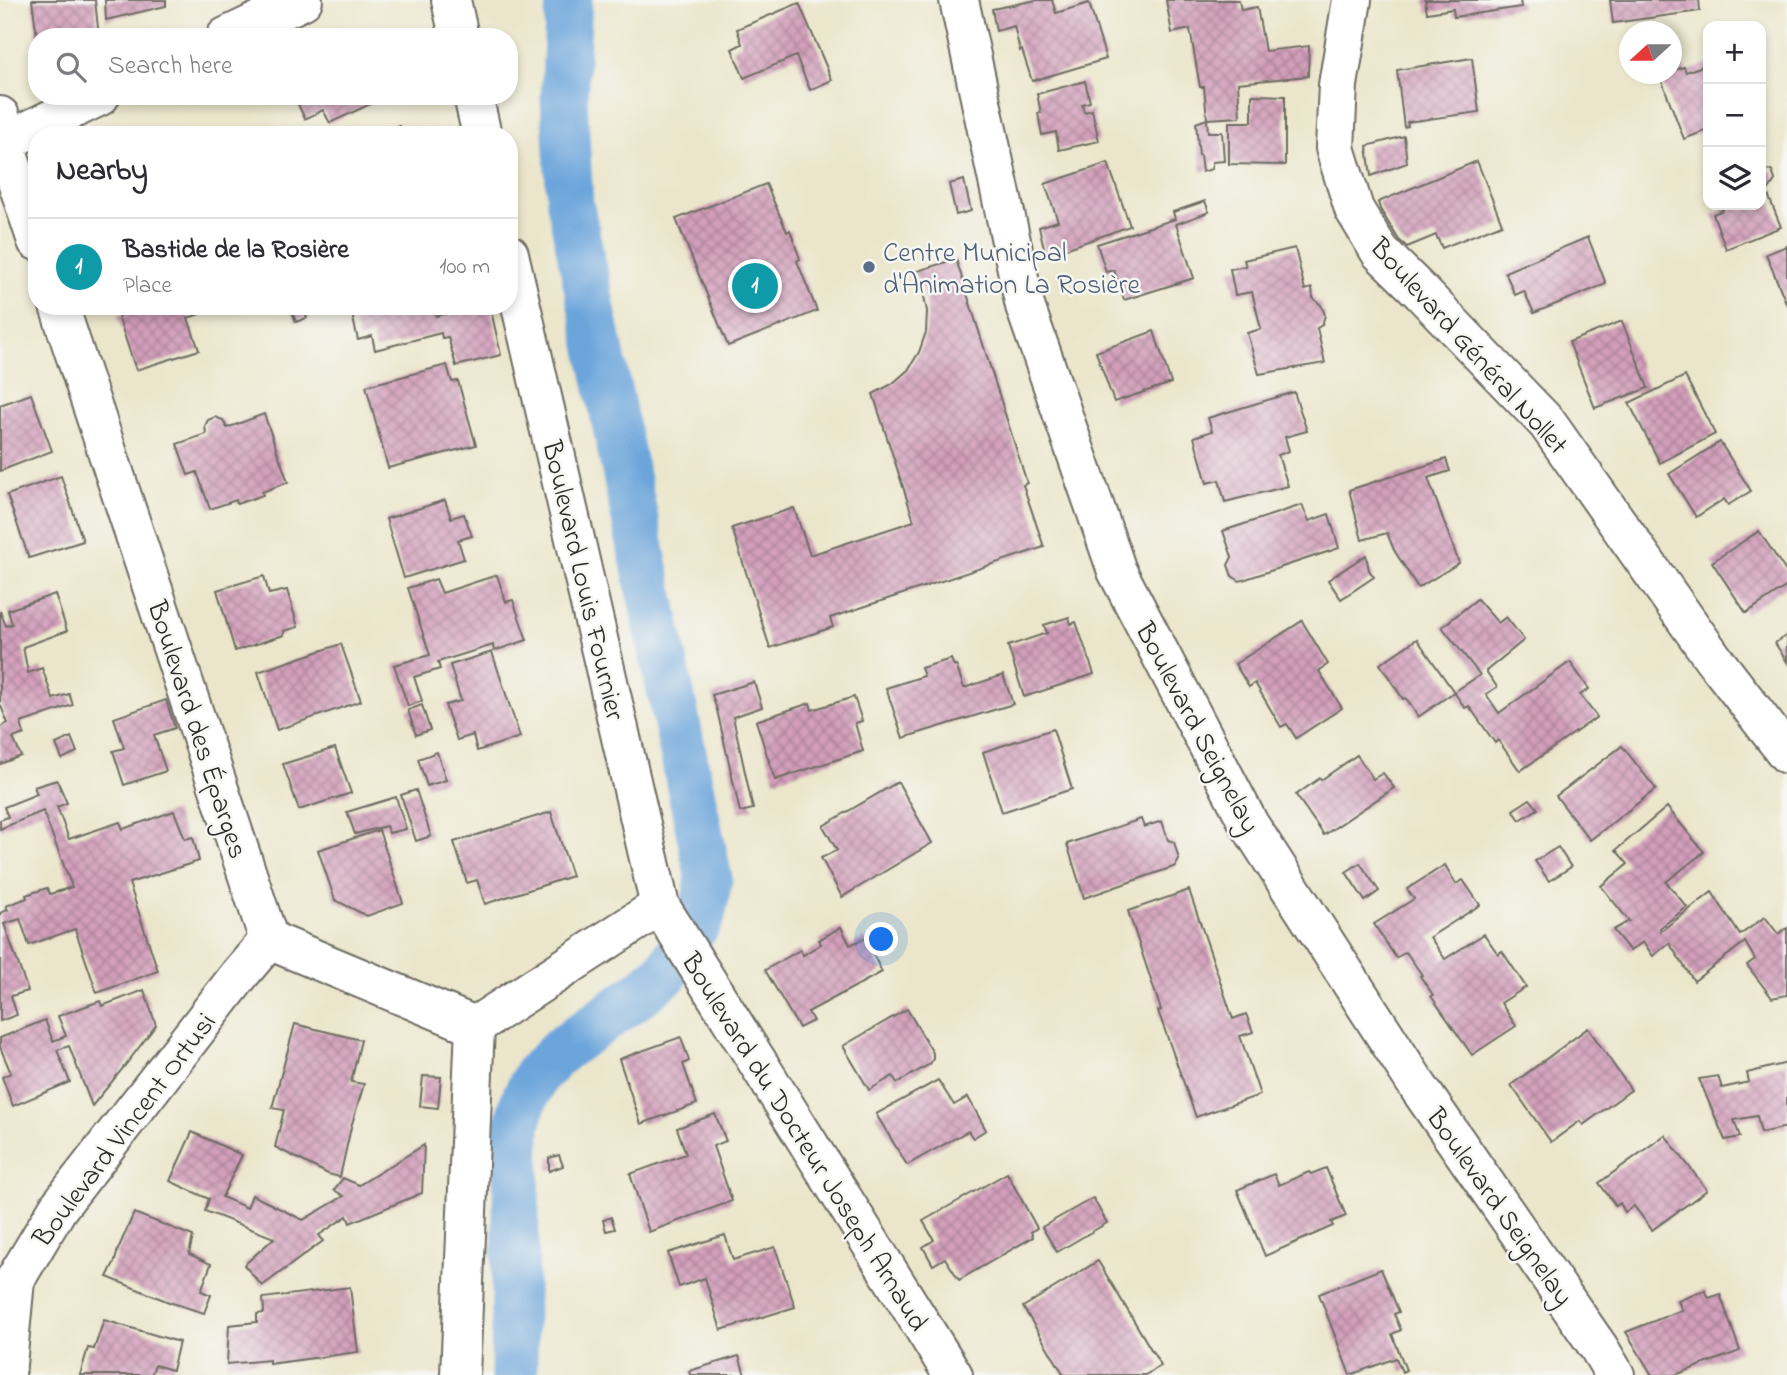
<!DOCTYPE html>
<html lang="en">
<head>
<meta charset="utf-8">
<style>
	body { margin:0; font-family:"Indie Flower",sans-serif; background:#f7f7f7; color:#2b2b33 }
	.controls { position:absolute; right:21px; top:21px; display:grid; overflow:hidden; border-radius:14px; box-shadow:0 4px 10px #0003 }
	.controls button { width:63px; height:63px; display:grid; place-items:center; padding:0; border:0; border-bottom:2px solid #e1e1e2; background:#fff; color:#2b2b33; font:35px sans-serif }
	.compass { position:absolute; left:1619px; top:21px; width:63px; height:63px; border-radius:50%; background:#fff; box-shadow:0 4px 10px #0003; rotate:249deg }
	.you { position:absolute; left:882px; top:940px; width:24px; height:24px; margin:-18px; border:5px solid #fff; border-radius:50%; background:#1a73e8; box-shadow:0 0 0 10px #1a73e833 }
	.badge { display:grid; place-items:center; width:46px; height:46px; border-radius:50%; background:#ea580c; color:#fff; font-size:23px; font-weight:700 }
	.pin { position:absolute; translate:-50% -50%; border:4px solid #fff; box-shadow:0 2px 7px #0006 }
	.list { margin:0; padding:0; list-style:none }
	h2 { display:flex; justify-content:space-between; align-items:center; height:91px; margin:0; padding:0 28px; font-size:30px }
	h2 small { font-size:23px; font-weight:400; color:#7c7c81 }
	.list li { display:grid; grid-template-columns:46px 1fr auto; gap:21px; align-items:center; box-sizing:border-box; height:98px; padding:0 28px; border-top:2px solid #e1e1e2 }
	.list b { display:block; font-size:26px; white-space:nowrap }
	.list p { margin:0; font-size:23px; white-space:nowrap; color:#7c7c81 }
	.list em { font-size:23px; font-style:normal; color:#7c7c81 }
	.icon { flex:none; width:38px; height:38px; fill:none; stroke:currentColor; stroke-width:2; stroke-linecap:round; stroke-linejoin:round }
	.map { position:relative; flex:none; width:1787px; height:1375px; overflow:hidden }
	.search { position:absolute; background:#fff; box-shadow:0 4px 10px #0003; left:28px; top:28px; width:490px; height:77px; display:flex; align-items:center; gap:18px; box-sizing:border-box; padding:0 24px; border-radius:28px; color:#7c7c81; font-size:26px }
	.panel { position:absolute; background:#fff; box-shadow:0 4px 10px #0003; left:28px; top:126px; width:490px; height:189px; border-radius:28px }
	.map>svg:first-child { display:block }
</style>
</head>
<body>
<div class="map">
<svg width="1787" height="1375" viewBox="0 0 1787 1375">
	<defs>
		<pattern id="building-cross-hatch" width="8" height="8" patternUnits="userSpaceOnUse" patternTransform="scale(1.75)"><rect width="8" height="8" fill="#d39fbb"/><path d="M0 0l8 8M0 8l8-8" fill="none" stroke="#ab8298"/></pattern>
	</defs>
	<rect width="100%" height="100%" fill="#f6f6f2"/>
	<filter id="ink" filterUnits="userSpaceOnUse"><feTurbulence type="fractalNoise" baseFrequency=".0143" numOctaves="2"/><feDisplacementMap in="SourceGraphic" scale="14" xChannelSelector="R" yChannelSelector="G"/><feConvolveMatrix kernelMatrix="1 2 1 2 8 2 1 2 1" color-interpolation-filters="sRGB"/></filter>
	<filter id="wash" filterUnits="userSpaceOnUse"><feTurbulence type="fractalNoise" baseFrequency=".00686" numOctaves="4" result="noise"/><feDisplacementMap in="SourceGraphic" scale="28" xChannelSelector="R" yChannelSelector="G"/><feGaussianBlur stdDeviation="1.57" result="paint"/><feColorMatrix in="noise" values="0 0 0 0 0 0 0 0 0 0 0 0 0 0 0 0 0 1.4 0 .05"/><feComposite in="paint" operator="in"/></filter>
	<g filter="url(#wash)">
		<rect width="100%" height="100%" fill="#ebe6cb"/>
		<g fill="none" stroke-linecap="round" stroke-linejoin="round">
			<polyline stroke="#6ca5db" stroke-width="47" points="514,1375 517,1126 524,1100 536,1075 562,1049 640,994 666,973 702,916 709,879 570,203 564,100 569,0"/>
		</g>
		<g id="blocks">
			<g fill="url(#building-cross-hatch)">
				<polygon points="32,0 95,0 99,37 37,37"/>
				<polygon points="105,0 166,0 166,6 106,20"/>
				<polygon points="1037,0 1052,0 1056,13 1089,3 1106,59 1032,81 1022,50 1020,51 1014,26 996,31 992,9"/>
				<polygon points="1166,0 1239,0 1241,10 1257,7 1265,51 1309,46 1308,76 1238,83 1240,117 1207,119 1208,132 1222,132 1224,161 1212,162 1212,169 1202,172 1200,155 1199,155 1196,123 1207,119 1204,87 1200,87 1190,29 1172,33"/>
				<polygon points="1425,0 1520,0 1521,7 1454,17 1453,9 1427,13"/>
				<polygon points="1610,0 1699,0 1700,11 1613,23"/>
				<polygon points="799,3 832,80 810,90 796,56 744,78 732,49 742,44 737,29"/>
				<polygon points="1472,58 1479,112 1407,122 1408,126 1404,127 1397,70"/>
				<polygon points="1708,64 1708,130 1684,139 1660,76 1672,74 1672,71 1684,67 1686,72"/>
				<polygon points="1085,81 1090,102 1082,104 1084,112 1092,110 1099,141 1059,150 1056,132 1042,135 1038,113 1041,113 1037,94"/>
				<polygon points="1252,95 1285,96 1285,165 1229,164 1229,122 1252,122"/>
				<polygon points="294,96 377,96 379,100 330,123 323,110 305,119"/>
				<polygon points="400,126 402,135 366,135 366,134"/>
				<polygon points="1404,136 1407,163 1371,176 1367,146"/>
				<polygon points="1477,161 1502,224 1442,248 1436,235 1407,247 1399,240 1380,209 1378,202"/>
				<polygon points="1108,163 1130,226 1046,256 1039,227 1058,221 1045,184"/>
				<polygon points="1761,170 1772,171 1775,180 1767,192 1781,227 1726,249 1713,214 1723,210 1721,205 1761,205"/>
				<polygon points="964,180 971,211 956,215 949,184"/>
				<polygon points="766,184 787,232 790,230 800,259 797,261 817,311 728,346 676,219"/>
				<polygon points="1205,201 1209,212 1176,224 1194,278 1124,300 1114,270 1106,272 1097,244 1175,219 1173,212"/>
				<polygon points="1588,237 1606,284 1534,313 1524,291 1515,295 1505,272"/>
				<polygon points="1787,246 1787,305 1766,254"/>
				<polygon points="1295,248 1305,290 1312,288 1313,298 1321,305 1325,315 1322,325 1317,328 1325,363 1259,374 1247,333 1261,329 1252,292 1235,295 1230,269 1246,266 1244,260"/>
				<polygon points="956,259 1027,483 1023,485 1044,547 830,618 833,627 770,648 732,528 794,508 810,555 914,521 873,394 892,384 908,370 919,352 926,332 927,311 923,291 914,272"/>
				<polygon points="145,306 200,306 202,313 188,318 199,350 136,370 118,316"/>
				<polygon points="299,306 302,306 307,318 296,322 291,309"/>
				<polygon points="364,306 433,306 436,316 478,306 490,306 501,355 456,366 448,337 442,338 441,333 375,350 372,336 358,340 351,310"/>
				<polygon points="1622,321 1648,388 1595,408 1569,342"/>
				<polygon points="1154,331 1171,383 1114,402 1096,352"/>
				<polygon points="447,365 452,382 458,381 476,445 388,468 366,386"/>
				<polygon points="1685,376 1715,434 1660,463 1629,403"/>
				<polygon points="1294,392 1307,431 1285,437 1289,451 1278,455 1288,486 1225,502 1219,480 1207,483 1194,437 1212,431 1208,418"/>
				<polygon points="31,394 52,451 0,471 0,405"/>
				<polygon points="264,414 288,482 262,492 263,495 237,504 236,500 210,509 197,472 188,475 177,444 206,434 205,426 208,420 215,417 223,420 227,428"/>
				<polygon points="1720,442 1751,491 1728,505 1724,499 1696,517 1669,474"/>
				<polygon points="1446,459 1450,471 1428,478 1459,563 1418,588 1394,550 1387,533 1362,540 1349,490"/>
				<polygon points="61,476 83,541 29,558 7,495"/>
				<polygon points="445,500 451,518 464,514 472,536 458,540 464,559 404,578 386,519"/>
				<polygon points="1302,505 1309,521 1329,514 1339,548 1240,581 1232,576 1228,565 1232,557 1223,531"/>
				<polygon points="1759,531 1787,573 1787,586 1746,613 1712,562"/>
				<polygon points="1366,555 1369,570 1374,577 1341,599 1328,580"/>
				<polygon points="497,575 506,602 513,600 527,640 494,651 493,645 438,662 440,669 414,677 422,701 408,706 394,665 430,655 408,588 436,579 442,593"/>
				<polygon points="264,576 269,594 287,590 298,627 284,631 284,635 235,651 217,590"/>
				<polygon points="55,594 67,631 23,647 28,673 42,668 53,699 69,694 73,705 21,723 24,734 13,738 21,756 0,764 0,727 8,723 0,704 0,611 6,626 12,624 8,610"/>
				<polygon points="1477,599 1498,623 1506,617 1524,640 1486,671 1497,687 1486,694 1499,713 1570,662 1589,689 1580,695 1597,717 1520,771 1498,740 1495,743 1469,706 1465,708 1454,692 1480,675 1442,627"/>
				<polygon points="1069,617 1071,624 1076,622 1094,674 1024,697 1008,646 1047,633 1044,625"/>
				<polygon points="1302,621 1328,664 1319,671 1342,708 1296,738 1287,724 1281,727 1255,683 1249,687 1235,664"/>
				<polygon points="1787,635 1787,662 1775,643"/>
				<polygon points="1417,639 1454,692 1418,717 1406,698 1403,699 1380,664"/>
				<polygon points="341,644 361,701 277,730 258,672"/>
				<polygon points="492,652 520,737 477,751 473,735 457,740 445,705 461,701 450,665"/>
				<polygon points="951,659 954,666 956,665 964,688 1003,675 1013,704 903,738 886,688 924,676 921,668"/>
				<polygon points="754,682 762,707 733,717 753,809 740,812 717,710 712,695"/>
				<polygon points="854,697 862,721 855,723 863,751 775,780 756,721 810,703 812,710"/>
				<polygon points="166,700 175,728 154,735 166,771 124,785 113,751 124,748 114,718"/>
				<polygon points="422,705 430,730 416,735 408,710"/>
				<polygon points="1053,729 1072,789 1002,812 983,752"/>
				<polygon points="71,737 77,752 62,759 56,744"/>
				<polygon points="1622,746 1656,789 1590,840 1556,796"/>
				<polygon points="335,748 351,793 299,810 283,764"/>
				<polygon points="437,752 446,780 427,786 418,759"/>
				<polygon points="1357,755 1373,779 1383,773 1394,788 1324,835 1296,795 1320,778 1321,780"/>
				<polygon points="57,780 67,803 57,807 69,839 120,822 123,829 174,811 185,839 193,837 199,861 129,883 158,971 97,993 75,929 29,945 20,919 4,924 28,991 11,996 17,1015 0,1021 0,913 8,910 6,906 27,898 26,895 47,888 50,894 72,887 43,811 0,829 0,820 8,817 4,807 37,794 34,787"/>
				<polygon points="898,782 932,843 842,897 821,858 837,850 823,826"/>
				<polygon points="416,790 431,836 416,841 401,795"/>
				<polygon points="396,797 406,829 389,833 386,826 355,834 347,812"/>
				<polygon points="1530,799 1538,809 1520,820 1513,810"/>
				<polygon points="1667,807 1704,852 1666,882 1687,907 1660,928 1661,931 1712,892 1740,935 1765,917 1778,934 1787,928 1787,995 1772,998 1747,965 1755,959 1745,942 1694,981 1669,943 1653,956 1643,942 1630,951 1613,930 1629,921 1601,886 1628,864 1616,850"/>
				<polygon points="551,812 572,876 485,904 477,880 467,883 454,842"/>
				<polygon points="1141,819 1144,827 1162,821 1168,840 1174,842 1179,859 1176,864 1176,866 1084,898 1067,844"/>
				<polygon points="379,830 403,903 367,916 335,900 318,850"/>
				<polygon points="1558,847 1571,867 1549,881 1535,861"/>
				<polygon points="1360,863 1379,891 1365,901 1346,872"/>
				<polygon points="1445,865 1456,884 1463,880 1480,905 1430,937 1445,959 1484,934 1498,954 1502,951 1526,987 1501,1003 1516,1026 1472,1055 1431,996 1433,995 1420,976 1422,975 1406,952 1396,958 1374,924 1414,899 1407,889"/>
				<polygon points="1189,890 1233,1019 1246,1014 1253,1032 1240,1036 1260,1095 1196,1117 1158,1011 1161,1010 1128,911"/>
				<polygon points="841,927 850,945 865,938 882,972 808,1012 813,1021 799,1028 765,970 800,950 803,955 821,944 819,940"/>
				<polygon points="144,990 156,1025 124,1067 92,1106 69,1046 57,1050 70,1082 13,1106 2,1077 11,1073 0,1047 0,1038 45,1020 53,1041 66,1036 58,1016 100,1001 102,1006"/>
				<polygon points="907,1009 933,1053 933,1059 930,1064 897,1083 893,1076 869,1090 843,1046"/>
				<polygon points="295,1024 361,1040 351,1082 364,1084 351,1127 340,1177 328,1174 275,1147 284,1110 272,1108"/>
				<polygon points="1588,1028 1631,1090 1583,1125 1580,1121 1551,1142 1511,1085"/>
				<polygon points="681,1037 689,1061 683,1064 697,1104 641,1124 619,1059"/>
				<polygon points="1787,1063 1787,1127 1761,1133 1757,1116 1734,1120 1740,1137 1725,1140 1699,1079 1718,1076 1722,1088 1749,1082 1747,1073"/>
				<polygon points="423,1076 441,1077 438,1108 420,1106"/>
				<polygon points="938,1080 954,1105 968,1097 986,1130 973,1138 968,1131 907,1165 876,1114"/>
				<polygon points="715,1114 726,1141 713,1146 732,1201 649,1232 630,1174 686,1154 677,1128"/>
				<polygon points="192,1132 242,1155 222,1197 247,1208 252,1195 303,1220 344,1196 334,1190 343,1178 359,1185 424,1145 422,1193 350,1223 347,1216 319,1235 323,1241 262,1286 244,1265 274,1238 205,1211 209,1199 170,1181"/>
				<polygon points="1665,1135 1707,1190 1652,1230 1634,1206 1625,1212 1620,1203 1616,1206 1599,1183"/>
				<polygon points="559,1155 563,1166 549,1171 549,1158"/>
				<polygon points="1326,1168 1346,1216 1331,1222 1333,1226 1265,1256 1237,1190 1274,1174 1279,1185 1309,1172 1311,1174"/>
				<polygon points="1007,1173 1037,1228 1031,1232 1033,1237 959,1280 945,1258 933,1265 923,1247 934,1240 923,1221"/>
				<polygon points="1093,1198 1107,1223 1057,1252 1042,1227"/>
				<polygon points="134,1213 193,1236 189,1254 211,1264 201,1291 211,1295 204,1313 169,1302 107,1277 115,1261 118,1249"/>
				<polygon points="611,1217 615,1229 606,1231 603,1220"/>
				<polygon points="725,1235 733,1260 775,1247 795,1307 721,1330 705,1278 679,1287 668,1253"/>
				<polygon points="1098,1261 1161,1366 1145,1375 1064,1375 1023,1307"/>
				<polygon points="1381,1269 1399,1312 1394,1314 1401,1330 1392,1334 1406,1370 1402,1372 1396,1358 1350,1375 1319,1294"/>
				<polygon points="350,1287 358,1352 269,1364 269,1360 227,1364 229,1325 257,1322 257,1314 264,1313 263,1298"/>
				<polygon points="1705,1290 1709,1298 1720,1294 1740,1351 1675,1375 1652,1375 1626,1332 1682,1310 1678,1301"/>
				<polygon points="104,1320 179,1342 172,1370 155,1365 151,1375 80,1375 88,1348 94,1349"/>
				<polygon points="739,1356 745,1375 690,1375 689,1371"/>
			</g>
		</g>
	</g>
	<g filter="url(#ink)">
		<use href="#blocks" fill-opacity="0" stroke="#6e6c63" stroke-width="2"/>
		<g fill="none" stroke-linecap="round" stroke-linejoin="round">
			<defs>
				<g id="minor">
					<polyline points="451,0 459,37"/>
					<polyline points="959,0 1025,306 1117,571 1249,824 1419,1088 1599,1348 1615,1375"/>
					<polyline points="1352,0 1338,85 1335,148 1354,209 1380,252 1422,293 1547,423 1713,658 1787,754"/>
					<polyline points="226,37 303,0"/>
					<polyline points="473,96 482,135"/>
					<polyline points="0,116 4,142 37,241"/>
					<polyline points="0,144 100,96"/>
					<polyline points="509,254 660,906 953,1375"/>
					<polyline points="59,306 269,940 475,1026"/>
					<polyline points="6,1375 15,1280 58,1208 240,974 269,940"/>
					<polyline points="460,1375 475,1026 660,906"/>
				</g>
			</defs>
			<use href="#minor" stroke="#6e6c63" stroke-width="42"/>
			<use href="#minor" stroke="#fff" stroke-width="38"/>
		</g>
	</g>
	<circle fill="#5c6f8a" stroke="#f6f6f2" stroke-width="2.5" cx="869" cy="267" r="7"/>
	<g text-anchor="middle" stroke-width="5" stroke-linejoin="round" paint-order="stroke">
		<g font-size="28" fill="#4e5e75" stroke="#f6f6f2" text-anchor="start">
			<text x="883" y="261">Centre Municipal<tspan x="883" dy="32">d'Animation La Rosière</tspan></text>
		</g>
		<g font-size="28" fill="#2b2b2b" stroke="#f6f6f2">
			<text transform="translate(1470 345) rotate(48)" y="10">Boulevard Général Nollet</text>
			<text transform="translate(585 580) rotate(77)" y="10">Boulevard Louis Fournier</text>
			<text transform="translate(1199 727) rotate(62)" y="10">Boulevard Seignelay</text>
			<text transform="translate(199 729) rotate(72)" y="10">Boulevard des Éparges</text>
			<text transform="translate(123 1129) rotate(-53)" y="10">Boulevard Vincent Ortusi</text>
			<text transform="translate(806 1141) rotate(58)" y="10">Boulevard du Docteur Joseph Arnaud</text>
			<text transform="translate(1501 1206) rotate(55)" y="10">Boulevard Seignelay</text>
		</g>
	</g>
</svg>
<div class="controls">
<button>+</button>
<button>−</button>
<button><svg class="icon" aria-label="layers" viewBox="0 0 24 24"><path d="M12 4l9 5-9 5-9-5zM3 14l9 5 9-5"/></svg></button>
</div>
<svg class="compass" viewBox="-18 -18 36 36"><path d="M0-13l5 13h-10z" fill="#e53935"/><path d="M0 13l5-13h-10z" fill="#7c7c81"/></svg>
<div class="you"></div>
<div class="pin badge" style="left:755px;top:286px;background:#0f9aa8">1</div>
<div class="search"><svg class="icon" aria-label="search" viewBox="0 0 24 24"><circle cx="10" cy="10" r="6"/><path d="M15 15l6 6"/></svg>Search here</div>
<section class="panel">
<h2>Nearby<small></small></h2>
<ul class="list">
<li><span class="badge" style="background:#0f9aa8">1</span><div><b>Bastide de la Rosière</b><p>Place</p></div><em>100 m</em></li>
</ul>
</section>
</div>
</body>
</html>
